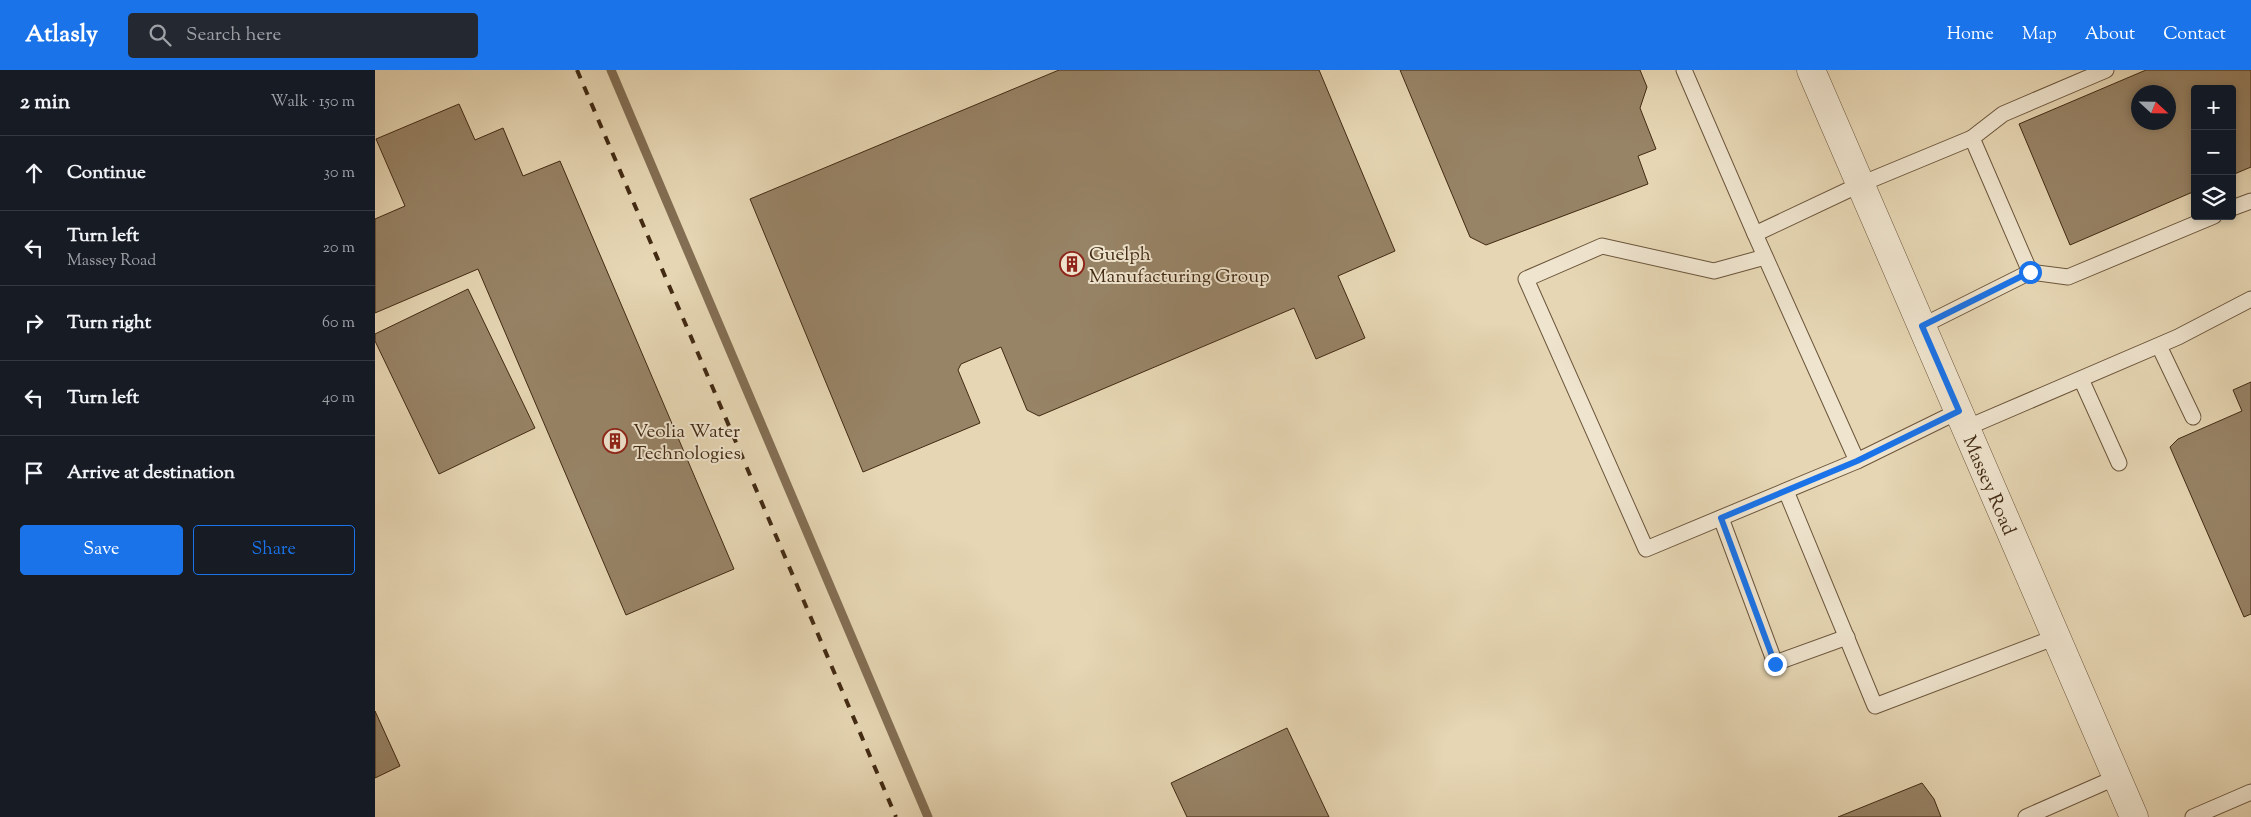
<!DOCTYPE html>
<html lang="en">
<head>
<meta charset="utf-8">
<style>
	body { margin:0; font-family:"Sorts Mill Goudy",serif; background:#242831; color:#f1f3f6 }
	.controls { position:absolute; right:15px; top:15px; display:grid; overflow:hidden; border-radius:5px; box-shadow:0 2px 8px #0003 }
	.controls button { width:45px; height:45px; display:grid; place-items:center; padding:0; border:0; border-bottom:1px solid #363941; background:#171b24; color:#f1f3f6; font:25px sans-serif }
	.compass { position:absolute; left:1756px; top:15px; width:45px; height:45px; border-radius:50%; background:#171b24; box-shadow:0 2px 8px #0003; rotate:112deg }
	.stop { position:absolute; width:15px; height:15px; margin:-11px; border:4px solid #1a73e8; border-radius:50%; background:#fff }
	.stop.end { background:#1a73e8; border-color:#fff; box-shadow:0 1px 5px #0008 }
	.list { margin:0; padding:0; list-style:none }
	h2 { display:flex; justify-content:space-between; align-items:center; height:65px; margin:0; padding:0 20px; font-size:21px }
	h2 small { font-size:16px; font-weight:400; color:#9ea1a6 }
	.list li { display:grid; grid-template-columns:32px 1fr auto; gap:15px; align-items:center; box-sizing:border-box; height:75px; padding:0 20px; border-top:1px solid #363941 }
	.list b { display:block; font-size:19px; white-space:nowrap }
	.list p { margin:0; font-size:16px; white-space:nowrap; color:#9ea1a6 }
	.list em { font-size:16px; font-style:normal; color:#9ea1a6 }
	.actions { display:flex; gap:10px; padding:15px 20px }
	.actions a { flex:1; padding:11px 0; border:1px solid #1a73e8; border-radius:5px; text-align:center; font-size:18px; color:#1a73e8 }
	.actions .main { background:#1a73e8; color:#fff }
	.icon { flex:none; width:28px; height:28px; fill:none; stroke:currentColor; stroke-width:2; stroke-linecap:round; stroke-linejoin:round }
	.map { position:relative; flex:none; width:1876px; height:747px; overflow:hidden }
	header { display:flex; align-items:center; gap:30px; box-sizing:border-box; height:70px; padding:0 25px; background:#1a73e8; color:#fff }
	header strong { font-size:24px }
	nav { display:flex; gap:28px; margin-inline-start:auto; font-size:18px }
	.search { width:350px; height:45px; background:#242831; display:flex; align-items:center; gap:12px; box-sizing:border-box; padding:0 18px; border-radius:5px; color:#9ea1a6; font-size:19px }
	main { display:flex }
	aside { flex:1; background:#171b24 }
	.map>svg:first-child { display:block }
</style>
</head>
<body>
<header>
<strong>Atlasly</strong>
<div class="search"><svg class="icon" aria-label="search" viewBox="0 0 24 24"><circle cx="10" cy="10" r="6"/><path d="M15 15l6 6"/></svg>Search here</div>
<nav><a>Home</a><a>Map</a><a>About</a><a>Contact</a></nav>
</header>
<main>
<aside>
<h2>2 min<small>Walk · 150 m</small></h2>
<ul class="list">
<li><svg class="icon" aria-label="ahead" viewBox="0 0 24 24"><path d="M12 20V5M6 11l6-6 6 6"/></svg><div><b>Continue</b></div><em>30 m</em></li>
<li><svg class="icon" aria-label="left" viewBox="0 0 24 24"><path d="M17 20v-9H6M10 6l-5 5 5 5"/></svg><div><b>Turn left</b><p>Massey Road</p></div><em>20 m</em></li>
<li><svg class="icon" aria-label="right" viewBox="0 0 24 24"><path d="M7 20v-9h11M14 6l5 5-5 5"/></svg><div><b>Turn right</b></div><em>60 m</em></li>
<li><svg class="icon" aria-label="left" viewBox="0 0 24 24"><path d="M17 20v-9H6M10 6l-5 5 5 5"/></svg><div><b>Turn left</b></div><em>40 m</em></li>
<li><svg class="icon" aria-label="arrive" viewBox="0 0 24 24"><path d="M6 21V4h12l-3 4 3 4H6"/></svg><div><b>Arrive at destination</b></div></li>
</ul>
<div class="actions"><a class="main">Save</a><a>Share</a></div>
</aside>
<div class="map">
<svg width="1876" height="747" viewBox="0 0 1876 747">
	<rect width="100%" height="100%" fill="#e6d6b3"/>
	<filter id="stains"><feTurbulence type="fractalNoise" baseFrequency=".004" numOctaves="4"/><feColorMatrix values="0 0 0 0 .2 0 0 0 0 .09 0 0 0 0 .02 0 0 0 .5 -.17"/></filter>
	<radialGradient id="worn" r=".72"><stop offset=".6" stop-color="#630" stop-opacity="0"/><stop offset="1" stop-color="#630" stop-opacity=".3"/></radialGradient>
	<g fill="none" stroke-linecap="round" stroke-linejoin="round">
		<polyline stroke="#836e53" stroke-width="9" points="236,0 553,747"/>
	</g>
	<g fill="#978366" stroke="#422a13" fill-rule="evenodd">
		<polygon points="684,0 944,0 1020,181 963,206 990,268 941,289 919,238 664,346 652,340 626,277 586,294 583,300 605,353 488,402 375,129"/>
		<polygon points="1025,0 1265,0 1272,17 1265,38 1281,79 1263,86 1273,114 1111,175 1095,167"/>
		<path d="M 1771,0 L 1876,0 L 1876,97 L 1857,105 L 1857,19 L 1820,19 L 1820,121 L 1695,175 L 1644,54 ZM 1764,22 L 1794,22 L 1794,52 L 1764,52 Z"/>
		<polygon points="84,34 100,70 128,58 148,106 185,91 359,499 251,545 103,199 0,243 0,149 30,136 1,69"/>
		<polygon points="93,219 160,358 64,404 0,271 0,264"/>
		<polygon points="1876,312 1876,544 1869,547 1795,377 1803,369 1867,341 1858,320"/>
		<polygon points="0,641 25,696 0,708"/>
		<polygon points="912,658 954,747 812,747 796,713"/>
		<polygon points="1547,713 1559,729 1566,747 1463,747"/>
	</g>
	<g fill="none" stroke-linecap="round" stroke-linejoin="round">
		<defs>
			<g id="service">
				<polyline points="1309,0 1380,164 1486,114 1597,68 1655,202 1547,256"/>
				<polyline points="1597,68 1628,44 1731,0"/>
				<polyline points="1857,138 1876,131"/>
				<polyline points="1380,164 1482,391 1584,341"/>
				<polyline points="1390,187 1339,201 1227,176 1151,209 1271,479 1482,391"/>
				<polyline points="1655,202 1693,207 1839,146"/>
				<polyline points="1784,276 1818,347"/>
				<polyline points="1706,309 1744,393"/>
				<polyline points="1591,358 1803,267 1876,229"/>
				<polyline points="1411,421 1500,636 1681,567"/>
				<polyline points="1346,448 1400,593 1472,567"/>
				<polyline points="1651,747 1742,707"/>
				<polyline points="1818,747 1876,722"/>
			</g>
			<g id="minor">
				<path id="s1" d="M 1436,0 L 1759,747"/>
			</g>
		</defs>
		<use href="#service" stroke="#6b553b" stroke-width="17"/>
		<use href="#minor" stroke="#6b553b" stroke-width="29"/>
		<use href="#service" stroke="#efe4ce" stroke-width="15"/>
		<use href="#minor" stroke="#efe4ce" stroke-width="28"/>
		<polyline stroke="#422a13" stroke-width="4" stroke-dasharray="9 9" stroke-linecap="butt" points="202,0 521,747"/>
	</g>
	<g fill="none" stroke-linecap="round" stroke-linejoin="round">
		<polyline stroke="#1a73e8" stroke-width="6" points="1400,594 1346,448 1482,391 1584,341 1547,256 1655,202"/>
	</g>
	<defs>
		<symbol id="building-ring" viewBox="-11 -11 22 22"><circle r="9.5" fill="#efe4ce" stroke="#8f2418" stroke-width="1.5"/><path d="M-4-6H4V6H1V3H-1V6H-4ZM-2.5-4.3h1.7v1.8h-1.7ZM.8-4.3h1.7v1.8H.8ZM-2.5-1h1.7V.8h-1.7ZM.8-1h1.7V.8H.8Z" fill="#8f2418"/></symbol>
	</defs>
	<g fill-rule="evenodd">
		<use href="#building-ring" x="683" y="180" width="28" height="28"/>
		<use href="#building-ring" x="226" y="357" width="28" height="28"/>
	</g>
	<g text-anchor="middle" stroke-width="4" stroke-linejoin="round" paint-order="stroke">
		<g font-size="19" fill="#422a13" stroke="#efe4ce" text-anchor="start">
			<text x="714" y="190">Guelph<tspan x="714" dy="22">Manufacturing Group</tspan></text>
			<text x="258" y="367">Veolia Water<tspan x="258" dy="22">Technologies</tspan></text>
		</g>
		<g font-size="19" fill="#422a13" stroke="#efe4ce">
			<text dy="7" stroke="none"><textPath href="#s1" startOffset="452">Massey Road</textPath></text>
		</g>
	</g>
	<rect width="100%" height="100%" filter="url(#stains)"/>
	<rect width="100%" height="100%" fill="url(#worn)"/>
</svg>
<div class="controls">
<button>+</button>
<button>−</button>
<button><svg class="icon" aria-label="layers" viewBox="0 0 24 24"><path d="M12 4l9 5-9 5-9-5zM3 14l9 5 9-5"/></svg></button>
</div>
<svg class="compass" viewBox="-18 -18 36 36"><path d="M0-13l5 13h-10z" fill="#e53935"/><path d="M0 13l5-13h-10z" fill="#9ea1a6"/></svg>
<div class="stop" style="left:1655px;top:202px"></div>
<div class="stop end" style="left:1400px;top:594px"></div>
</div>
</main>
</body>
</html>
